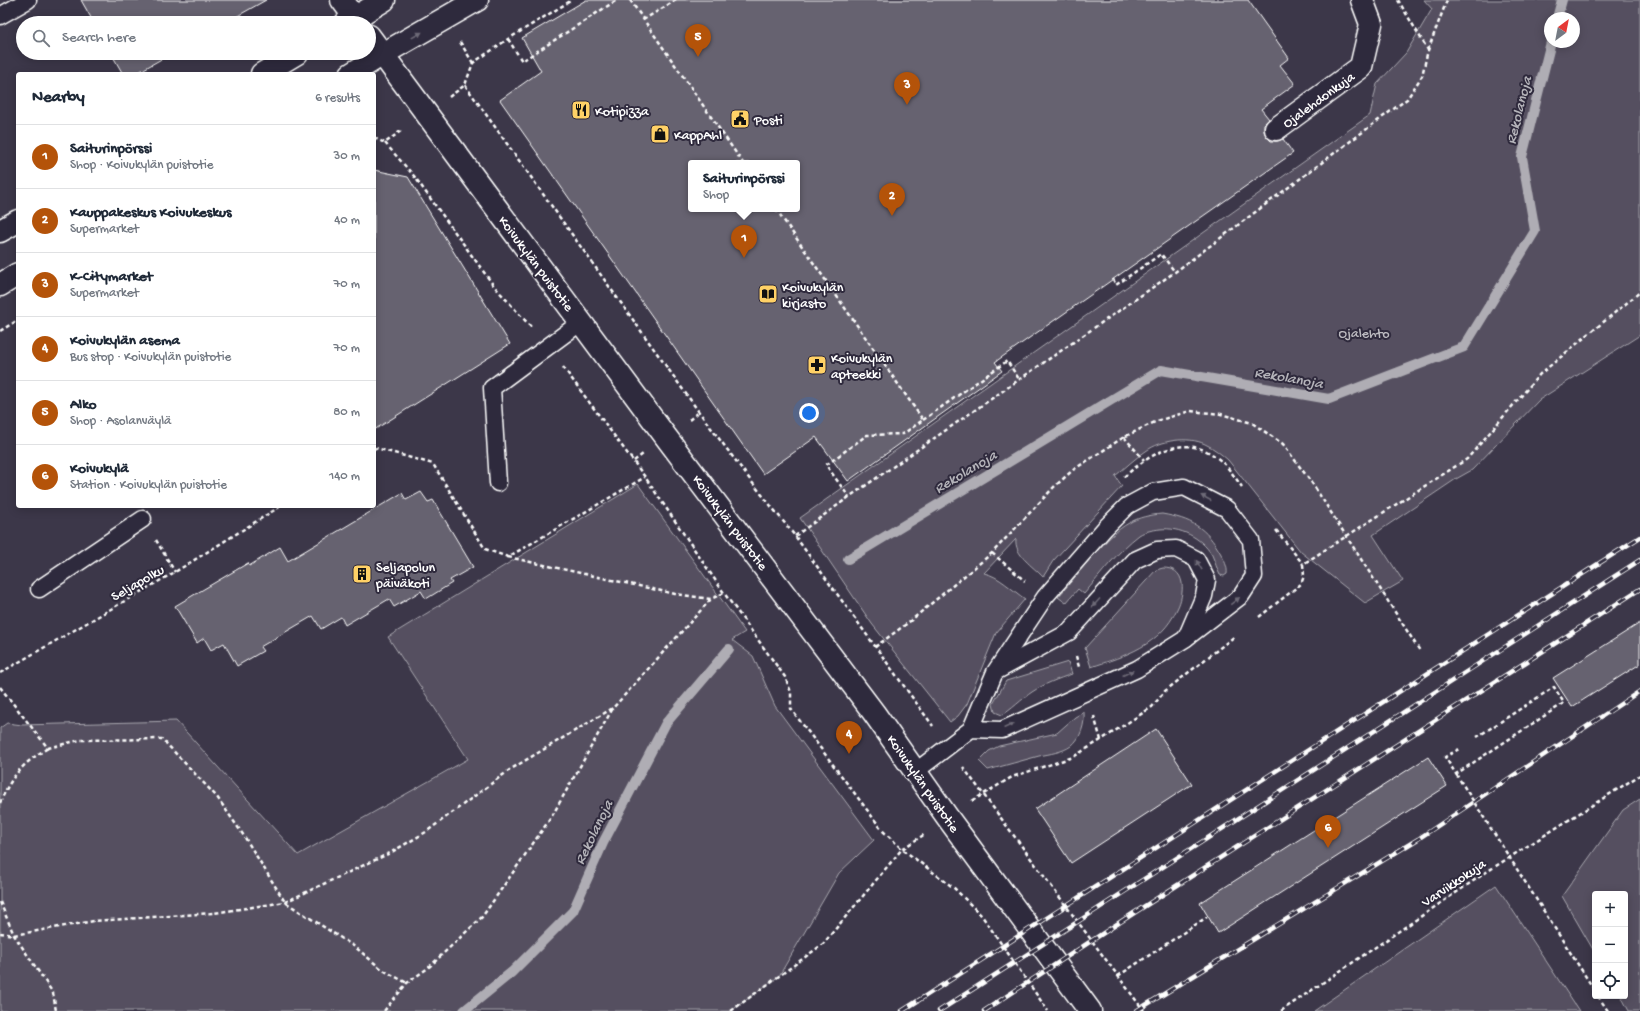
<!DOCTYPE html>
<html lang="en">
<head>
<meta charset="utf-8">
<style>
	body { margin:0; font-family:"Gochi Hand",sans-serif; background:#f6f6f7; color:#1f2937 }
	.controls { position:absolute; right:12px; bottom:12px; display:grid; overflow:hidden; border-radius:4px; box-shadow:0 2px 10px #0003 }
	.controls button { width:36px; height:36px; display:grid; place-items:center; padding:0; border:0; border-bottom:1px solid #e0e1e3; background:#fff; color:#1f2937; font:20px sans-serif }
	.compass { position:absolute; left:1544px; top:12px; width:36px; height:36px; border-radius:50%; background:#fff; box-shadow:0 2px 10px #0003; rotate:32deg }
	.you { position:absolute; left:809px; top:413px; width:14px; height:14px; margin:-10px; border:3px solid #fff; border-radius:50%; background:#1a73e8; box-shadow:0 0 0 6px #1a73e833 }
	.badge { display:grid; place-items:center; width:26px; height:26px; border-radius:50%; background:#b45309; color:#fff; font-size:13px; font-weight:700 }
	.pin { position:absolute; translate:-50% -33px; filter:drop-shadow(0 1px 2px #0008) }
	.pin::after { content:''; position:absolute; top:21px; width:14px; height:12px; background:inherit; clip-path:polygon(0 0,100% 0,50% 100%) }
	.popup { position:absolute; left:688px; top:160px; width:112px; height:52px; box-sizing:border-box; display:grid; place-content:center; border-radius:4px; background:#fff; filter:drop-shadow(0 1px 3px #0005); font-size:13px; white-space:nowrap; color:#747a83 }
	.popup b { font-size:15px; color:#1f2937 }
	.popup::after { content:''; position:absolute; left:50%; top:100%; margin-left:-8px; border:8px solid transparent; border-top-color:#fff }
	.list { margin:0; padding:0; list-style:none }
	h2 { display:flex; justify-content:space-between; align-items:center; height:52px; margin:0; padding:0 16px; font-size:17px }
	h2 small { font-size:13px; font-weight:400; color:#747a83 }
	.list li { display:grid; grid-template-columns:26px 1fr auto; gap:12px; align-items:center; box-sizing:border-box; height:64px; padding:0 16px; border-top:1px solid #e0e1e3 }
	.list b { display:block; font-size:15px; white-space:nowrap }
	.list p { margin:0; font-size:13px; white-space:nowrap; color:#747a83 }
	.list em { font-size:13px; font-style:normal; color:#747a83 }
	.icon { flex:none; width:22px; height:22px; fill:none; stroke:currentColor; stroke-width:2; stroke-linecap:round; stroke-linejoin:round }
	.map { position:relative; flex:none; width:1640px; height:1011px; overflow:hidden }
	.search { position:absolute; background:#fff; box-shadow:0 2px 10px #0003; left:16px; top:16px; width:360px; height:44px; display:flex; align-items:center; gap:10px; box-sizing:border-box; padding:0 14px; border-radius:22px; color:#747a83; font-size:15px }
	.panel { position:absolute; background:#fff; box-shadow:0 2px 10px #0003; left:16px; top:72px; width:360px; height:436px; border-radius:4px }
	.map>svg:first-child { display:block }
</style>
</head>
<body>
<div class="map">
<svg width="1640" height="1011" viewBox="0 0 1640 1011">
	<rect width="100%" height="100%" fill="#3c3749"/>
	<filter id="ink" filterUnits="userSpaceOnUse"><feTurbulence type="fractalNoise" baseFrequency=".025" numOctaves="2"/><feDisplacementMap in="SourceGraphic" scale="8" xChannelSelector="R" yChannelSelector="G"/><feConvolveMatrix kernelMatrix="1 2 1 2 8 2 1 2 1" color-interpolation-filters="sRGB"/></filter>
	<g filter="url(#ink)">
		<g fill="#555060" stroke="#aaa8b0" fill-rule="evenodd">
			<path d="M 1424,0 L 1640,0 L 1640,335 L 1539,400 L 1472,470 L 1456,479 L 1373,535 L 1403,581 L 1365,603 L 1301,552 L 1228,460 C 1221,454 1214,448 1205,444 C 1188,436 1161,440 1146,451 C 1135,458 1125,468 1115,476 L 1122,486 L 1053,561 L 1043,577 C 1033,566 1014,555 1016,539 L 984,573 C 999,576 1012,590 1025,599 L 996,633 L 967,704 L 958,716 L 950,722 L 872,624 L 800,518 L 1370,115 L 1377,84 L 1406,53 L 1432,9 ZM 1550,18 L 1574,18 L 1574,42 L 1550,42 Z"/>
			<polygon points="638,484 745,632 732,640 753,656 775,706 874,840 839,873 779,976 731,1011 0,1011 0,728 7,723 22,725 176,721 298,855 468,759 388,637"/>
			<path d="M 1162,514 C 1191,519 1206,527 1221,554 C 1224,560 1228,567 1227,574 L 1224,576 L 1220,575 C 1217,569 1215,562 1212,555 C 1201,537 1180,527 1160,529 C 1153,530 1145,531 1139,535 C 1118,551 1101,574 1084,594 L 1078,589 L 1066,603 L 1058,597 C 1077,576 1106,535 1129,523 C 1139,517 1150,515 1162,514 Z"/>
			<path d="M 1163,568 C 1173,568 1180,572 1182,583 C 1183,592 1181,601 1177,609 C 1161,645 1125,656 1091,667 L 1085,648 L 1156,570 Z"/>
			<path d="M 1068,662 L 1072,674 C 1058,679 1044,684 1032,692 C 1023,698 1010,711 1002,715 L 995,712 L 993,704 L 1006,681 Z"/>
			<path d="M 1084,712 C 1085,724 1081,738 1071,746 C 1063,752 1049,754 1039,756 C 1022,761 1005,765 988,770 L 979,761 L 989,751 L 999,746 L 1057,733 L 1075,717 Z"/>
			<polygon points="1640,799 1640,1011 1629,1011 1621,996 1625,996 1625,894 1595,894 1595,953 1562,896 1623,810"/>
			<polygon points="1496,885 1579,1011 1314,1011"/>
		</g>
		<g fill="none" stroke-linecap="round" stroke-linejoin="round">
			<g stroke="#afadb4" stroke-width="10">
				<polyline points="1557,18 1562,0"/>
				<polyline points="848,559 1161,370 1329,399 1464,347 1535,231 1522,157 1551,42"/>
				<polyline points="464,1011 512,972 573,911 603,843 666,723 729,649"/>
			</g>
		</g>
		<g fill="#666270" stroke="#fff" fill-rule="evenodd">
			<polygon points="81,0 266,0 225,23 94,23"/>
			<path d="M 586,0 L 1248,0 L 1289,58 L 1280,65 L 1295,84 L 1261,109 L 1269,119 L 1264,124 L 1264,131 L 1266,136 L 1271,141 L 1278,141 L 1283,139 L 1293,153 L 995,362 L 1002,371 L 848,481 L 816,437 L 763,474 L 500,100 L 541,71 L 522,38 ZM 691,163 L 797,163 L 797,209 L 691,209 Z"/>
			<polygon points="111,53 172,53 135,74 123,74"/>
			<polygon points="374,170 408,177 510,344 374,430"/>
			<polygon points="421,492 428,502 433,500 473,567 450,580 452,583 426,599 421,591 394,607 389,599 345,625 341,617 321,629 313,616 260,647 263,651 237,666 224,643 211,650 204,638 197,643 175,606 248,563 249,566 280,547 288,561 402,493 406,500"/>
			<polygon points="1640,623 1640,664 1572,707 1553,678"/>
			<polygon points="1156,729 1192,784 1071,863 1035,809"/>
			<polygon points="1428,757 1447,786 1218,933 1200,903"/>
		</g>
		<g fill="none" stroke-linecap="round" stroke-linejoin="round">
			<defs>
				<g id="lane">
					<polyline points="0,16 28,0"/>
					<polyline points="498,483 492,388 581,322"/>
					<polyline points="39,589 143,519"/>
					<polyline points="997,671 1069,632 1135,560 1157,550 1176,549 1196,559 1207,580 1204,596 1186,638"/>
					<polyline points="916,771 971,729 995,672 1045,597 1105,528 1127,506 1153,492 1184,487 1227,509 1251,540 1254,576 1241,596 1185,639 1137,669 1002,730 971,729"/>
				</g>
				<polyline id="street" points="1276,129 1361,67 1371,24 1362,0"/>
				<g id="secondary">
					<polyline points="342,0 359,23"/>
					<polyline points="346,23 384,0"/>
					<polyline points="369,36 666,437 874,713 948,818 1090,1011"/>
					<polyline points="262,74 297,53"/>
					<polyline points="351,74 383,54 477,0"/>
					<polyline points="0,231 18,221"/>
					<polyline points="0,285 18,274"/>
				</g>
			</defs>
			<use href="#lane" stroke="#fff" stroke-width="19"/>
			<use href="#street" stroke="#fff" stroke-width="25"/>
			<use href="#secondary" stroke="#fff" stroke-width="25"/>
			<g stroke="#fff" stroke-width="2.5" stroke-dasharray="4 3" stroke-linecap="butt">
				<polyline points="630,0 743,163"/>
				<polyline points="269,18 272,23"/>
				<polyline points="643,20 676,0"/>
				<polyline points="508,39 522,61 617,0"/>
				<polyline points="460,42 473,63"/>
				<polyline points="1428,50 1447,0"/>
				<polyline points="465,85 699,412 751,481 795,536 933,726"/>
				<polyline points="449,97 465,85 473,63 508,39 572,0"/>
				<polyline points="374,138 385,143 402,130"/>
				<polyline points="385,143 414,176 494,286 531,327"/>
				<polyline points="776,209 923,420 903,434 867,435 826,465 849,497"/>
				<polyline points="1113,279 1116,285 1161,254 1175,272"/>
				<polyline points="0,331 18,320"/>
				<polyline points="563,367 645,477 724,593 785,677 791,692 791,709 883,831 902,849 954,888 982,916 1048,1011"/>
				<polyline points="689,420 699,412"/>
				<polyline points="923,420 1007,361 1019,379"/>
				<polyline points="1124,437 1144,460"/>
				<polyline points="374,449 376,448 433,464 485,549 508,557 645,477"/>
				<polyline points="634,461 643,454"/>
				<path d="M 1124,477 C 1156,448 1193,430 1227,467 C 1232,473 1237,480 1242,487"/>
				<polyline points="1276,530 1303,564"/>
				<polyline points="795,536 849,497 1175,272 1407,99 1422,76 1428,50 1398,0"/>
				<polyline points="156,540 175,572"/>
				<polyline points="992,553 1025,581"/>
				<polyline points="508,557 675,594 711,599 724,593"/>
				<polyline points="1259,617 1301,584 1304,576 1303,564 1467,459 1540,374 1640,292"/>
				<polyline points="875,647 909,622 992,553 1054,487 1073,470 1124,437 1157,421 1190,411 1221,414 1252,423 1283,444 1314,486 1420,651"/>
				<polyline points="1076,656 1079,667"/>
				<polyline points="0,673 175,572 281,506"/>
				<polyline points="0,687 48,748 80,740 162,739 217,797 244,836 285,902 355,947 383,970 407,983"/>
				<polyline points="1094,716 1101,740"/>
				<polyline points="1459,749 1445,757 1456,774 1564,703 1554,687 1477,737"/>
				<polyline points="963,767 1144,1011"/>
				<polyline points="972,801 1012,777 1073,757 1101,740 1152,707 1165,691 1235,636"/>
				<path d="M 0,803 C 11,776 23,763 48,748"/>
				<polyline points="0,902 14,935 53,993 56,1011"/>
				<polyline points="0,933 14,935 94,921 214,913 285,902 390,853 426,832 511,769 613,708"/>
				<polyline points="1118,976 1207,917"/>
				<polyline points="1598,996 1608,1011"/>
				<polyline points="384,1011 407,983 428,968 482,917 552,816 613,708 711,599"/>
				<polyline points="731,1011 823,944 902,849 925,834"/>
				<polyline points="1281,1011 1488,871 1640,775"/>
			</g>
			<use href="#lane" stroke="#2f2a3d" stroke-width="16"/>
			<use href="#street" stroke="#2f2a3d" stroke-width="22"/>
			<use href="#secondary" stroke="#2f2a3d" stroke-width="22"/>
			<defs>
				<g id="rail">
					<polyline points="902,1011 1640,537"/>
					<polyline points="939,1011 1640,560"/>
					<polyline points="984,1011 1134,913 1640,589"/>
					<polyline points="1136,1011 1418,839 1640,691"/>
				</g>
			</defs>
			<use href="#rail" stroke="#fff" stroke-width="4.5"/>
			<use href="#rail" stroke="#2f2a3d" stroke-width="3" stroke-dasharray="9" stroke-linecap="butt"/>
			<polyline stroke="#fff" stroke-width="2.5" stroke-dasharray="4 3" stroke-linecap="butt" points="1456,774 1595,991"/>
		</g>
		<defs><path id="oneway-solid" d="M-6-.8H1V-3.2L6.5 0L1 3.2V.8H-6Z"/></defs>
		<g fill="#6d6a77">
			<use href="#oneway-solid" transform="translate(417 35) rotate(-29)"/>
			<use href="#oneway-solid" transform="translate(1206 498) rotate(-153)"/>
			<use href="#oneway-solid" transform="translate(1199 565) rotate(-121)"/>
			<use href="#oneway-solid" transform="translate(1235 601) rotate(-38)"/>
			<use href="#oneway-solid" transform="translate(1096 603) rotate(132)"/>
			<use href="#oneway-solid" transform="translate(1128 673) rotate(-25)"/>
			<use href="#oneway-solid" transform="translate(1009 726) rotate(-25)"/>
		</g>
	</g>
	<defs>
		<symbol id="restaurant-square" viewBox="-11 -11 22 22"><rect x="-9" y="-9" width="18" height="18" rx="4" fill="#ffd166" stroke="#2f2a3d"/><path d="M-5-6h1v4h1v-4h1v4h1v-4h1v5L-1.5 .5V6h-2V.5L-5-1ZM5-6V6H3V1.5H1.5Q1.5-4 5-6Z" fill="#111"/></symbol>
		<symbol id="civic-square" viewBox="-11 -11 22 22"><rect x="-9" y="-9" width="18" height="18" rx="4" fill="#ffd166" stroke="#2f2a3d"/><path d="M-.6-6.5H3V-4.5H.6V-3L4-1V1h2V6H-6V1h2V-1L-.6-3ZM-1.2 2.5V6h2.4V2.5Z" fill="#111"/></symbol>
		<symbol id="shop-square" viewBox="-11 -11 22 22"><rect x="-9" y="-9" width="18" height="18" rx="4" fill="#ffd166" stroke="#2f2a3d"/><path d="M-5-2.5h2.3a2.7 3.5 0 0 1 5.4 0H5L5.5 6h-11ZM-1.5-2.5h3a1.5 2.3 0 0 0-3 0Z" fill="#111"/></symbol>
		<symbol id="library-square" viewBox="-11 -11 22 22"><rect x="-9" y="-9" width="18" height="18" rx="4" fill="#ffd166" stroke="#2f2a3d"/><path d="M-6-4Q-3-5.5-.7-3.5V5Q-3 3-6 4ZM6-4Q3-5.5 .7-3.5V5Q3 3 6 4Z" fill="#111"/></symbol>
		<symbol id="pharmacy-square" viewBox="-11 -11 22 22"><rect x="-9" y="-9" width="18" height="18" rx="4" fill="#ffd166" stroke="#2f2a3d"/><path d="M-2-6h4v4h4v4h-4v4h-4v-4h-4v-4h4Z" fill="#111"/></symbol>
		<symbol id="building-square" viewBox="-11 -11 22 22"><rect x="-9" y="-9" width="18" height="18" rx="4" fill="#ffd166" stroke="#2f2a3d"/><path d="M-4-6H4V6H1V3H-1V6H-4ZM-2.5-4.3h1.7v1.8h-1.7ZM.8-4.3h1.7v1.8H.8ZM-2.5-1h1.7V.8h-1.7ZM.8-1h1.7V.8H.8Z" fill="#111"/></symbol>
	</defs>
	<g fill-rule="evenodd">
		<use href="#restaurant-square" x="570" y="99" width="22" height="22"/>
		<use href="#civic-square" x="729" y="108" width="22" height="22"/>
		<use href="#shop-square" x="649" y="123" width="22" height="22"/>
		<use href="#library-square" x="757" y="283" width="22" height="22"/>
		<use href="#pharmacy-square" x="806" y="354" width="22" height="22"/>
		<use href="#building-square" x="351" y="563" width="22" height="22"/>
	</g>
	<g text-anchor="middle" stroke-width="4" stroke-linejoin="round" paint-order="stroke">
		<g font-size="14" fill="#fff" stroke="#2f2a3d">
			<text transform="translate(1318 99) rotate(-36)" y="5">Ojalehdonkuja</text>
			<text transform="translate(537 263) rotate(53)" y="5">Koivukylän puistotie</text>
			<text transform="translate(731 522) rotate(53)" y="5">Koivukylän puistotie</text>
			<text transform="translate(137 582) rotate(-30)" y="5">Seljapolku</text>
			<text transform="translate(924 783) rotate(55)" y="5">Koivukylän puistotie</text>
			<text transform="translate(1453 882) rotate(-34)" y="5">Varvikkokuja</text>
		</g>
		<g font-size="14" fill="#fff" stroke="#2f2a3d" text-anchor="start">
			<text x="595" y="115">Kotipizza</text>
			<text x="754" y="124">Posti</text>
			<text x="674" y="139">KappAhl</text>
			<text x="782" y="291">Koivukylän<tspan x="782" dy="16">kirjasto</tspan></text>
			<text x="831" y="362">Koivukylän<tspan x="831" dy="16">apteekki</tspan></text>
			<text x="376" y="571">Seljapolun<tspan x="376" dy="16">päiväkoti</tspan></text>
		</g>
		<g font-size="14" fill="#bbb9bf" stroke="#2f2a3d">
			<text x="1364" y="337">Ojalehto</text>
		</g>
		<g font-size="15" font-style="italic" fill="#b5b4ba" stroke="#2f2a3d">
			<text transform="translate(1518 110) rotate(-76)" y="5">Rekolanoja</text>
			<text transform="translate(1289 377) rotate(10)" y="5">Rekolanoja</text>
			<text transform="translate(965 471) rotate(-31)" y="5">Rekolanoja</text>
			<text transform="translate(593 832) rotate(-64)" y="5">Rekolanoja</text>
		</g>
	</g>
</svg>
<div class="controls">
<button>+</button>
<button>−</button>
<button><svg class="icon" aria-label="locate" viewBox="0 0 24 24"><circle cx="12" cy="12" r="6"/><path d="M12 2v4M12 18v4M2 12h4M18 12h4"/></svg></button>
</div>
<svg class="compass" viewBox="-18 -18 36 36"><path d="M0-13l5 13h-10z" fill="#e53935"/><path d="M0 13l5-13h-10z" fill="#747a83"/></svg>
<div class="you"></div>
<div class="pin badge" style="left:744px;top:258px">1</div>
<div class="popup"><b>Saiturinpörssi</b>Shop</div>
<div class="pin badge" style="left:892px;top:216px">2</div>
<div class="pin badge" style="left:907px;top:105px">3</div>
<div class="pin badge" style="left:849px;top:754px">4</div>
<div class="pin badge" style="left:698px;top:57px">5</div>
<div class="pin badge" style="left:1328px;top:848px">6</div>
<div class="search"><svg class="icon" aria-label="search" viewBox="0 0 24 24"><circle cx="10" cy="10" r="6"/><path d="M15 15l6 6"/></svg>Search here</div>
<section class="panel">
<h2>Nearby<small>6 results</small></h2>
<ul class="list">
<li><span class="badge">1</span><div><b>Saiturinpörssi</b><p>Shop · Koivukylän puistotie</p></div><em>30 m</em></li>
<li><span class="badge">2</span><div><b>Kauppakeskus Koivukeskus</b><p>Supermarket</p></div><em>40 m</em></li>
<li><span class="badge">3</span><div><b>K-Citymarket</b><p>Supermarket</p></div><em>70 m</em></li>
<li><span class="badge">4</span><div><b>Koivukylän asema</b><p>Bus stop · Koivukylän puistotie</p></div><em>70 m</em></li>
<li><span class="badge">5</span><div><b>Alko</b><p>Shop · Asolanväylä</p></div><em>80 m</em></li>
<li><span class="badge">6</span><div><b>Koivukylä</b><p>Station · Koivukylän puistotie</p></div><em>140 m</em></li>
</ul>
</section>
</div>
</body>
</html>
